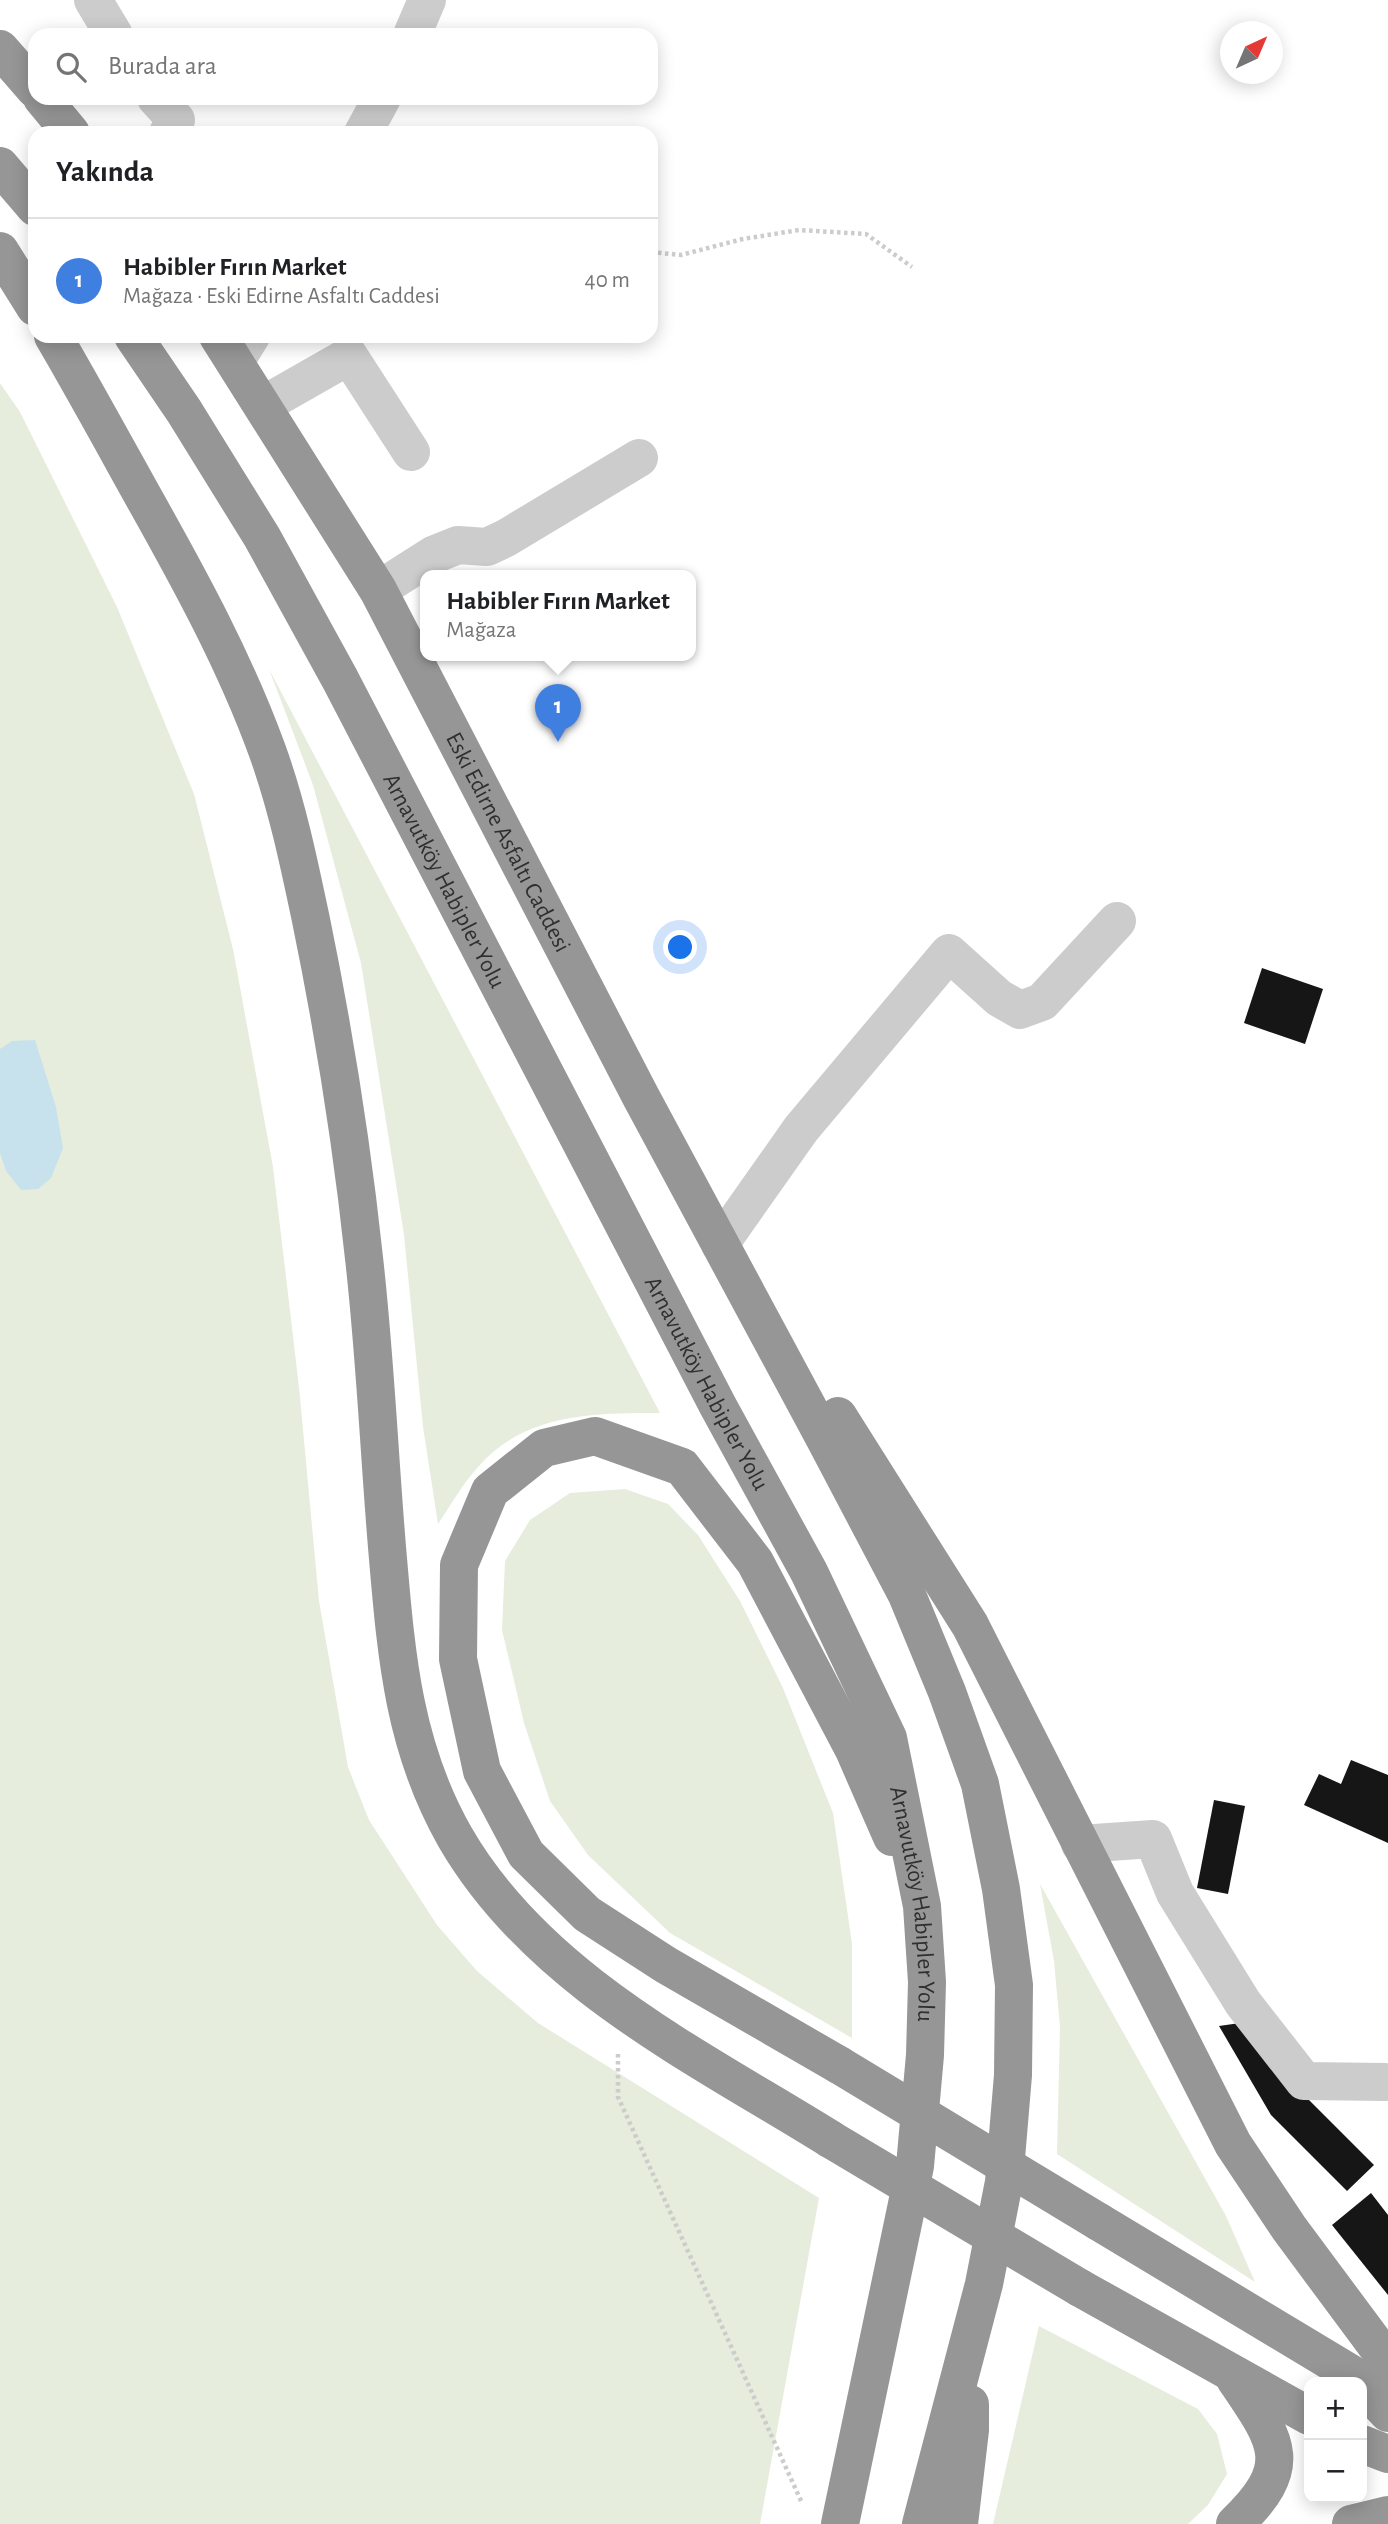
<!DOCTYPE html>
<html lang="tr">
<head>
<meta charset="utf-8">
<style>
	body { margin:0; font-family:"Alegreya Sans",sans-serif; background:#f6f6f6; color:#202124 }
	.controls { position:absolute; right:21px; bottom:21px; display:grid; overflow:hidden; border-radius:14px; box-shadow:0 4px 18px #0003 }
	.controls button { width:63px; height:63px; display:grid; place-items:center; padding:0; border:0; border-bottom:2px solid #e0e0e0; background:#fff; color:#202124; font:35px sans-serif }
	.compass { position:absolute; left:1220px; top:21px; width:63px; height:63px; border-radius:50%; background:#fff; box-shadow:0 4px 18px #0003; rotate:44deg }
	.you { position:absolute; left:681px; top:948px; width:24px; height:24px; margin:-18px; border:5px solid #fff; border-radius:50%; background:#1a73e8; box-shadow:0 0 0 10px #1a73e833 }
	.badge { display:grid; place-items:center; width:46px; height:46px; border-radius:50%; background:#ec2a4b; color:#fff; font-size:23px; font-weight:700 }
	.pin { position:absolute; translate:-50% -58px; filter:drop-shadow(0 2px 4px #0008) }
	.pin::after { content:''; position:absolute; top:37px; width:24px; height:21px; background:inherit; clip-path:polygon(0 0,100% 0,50% 100%) }
	.popup { position:absolute; left:420px; top:570px; width:276px; height:91px; box-sizing:border-box; display:grid; place-content:center; border-radius:14px; background:#fff; filter:drop-shadow(0 2px 5px #0005); font-size:23px; white-space:nowrap; color:#757577 }
	.popup b { font-size:26px; color:#202124 }
	.popup::after { content:''; position:absolute; left:50%; top:100%; margin-left:-14px; border:14px solid transparent; border-top-color:#fff }
	.list { margin:0; padding:0; list-style:none }
	h2 { display:flex; justify-content:space-between; align-items:center; height:91px; margin:0; padding:0 28px; font-size:30px }
	h2 small { font-size:23px; font-weight:400; color:#757577 }
	.list li { display:grid; grid-template-columns:46px 1fr auto; gap:21px; align-items:center; box-sizing:border-box; height:126px; padding:0 28px; border-top:2px solid #e0e0e0 }
	.list b { display:block; font-size:26px; white-space:nowrap }
	.list p { margin:0; font-size:23px; white-space:nowrap; color:#757577 }
	.list em { font-size:23px; font-style:normal; color:#757577 }
	.icon { flex:none; width:38px; height:38px; fill:none; stroke:currentColor; stroke-width:2; stroke-linecap:round; stroke-linejoin:round }
	.map { position:relative; flex:none; width:1388px; height:2524px; overflow:hidden }
	.search { position:absolute; background:#fff; box-shadow:0 4px 18px #0003; left:28px; top:28px; width:630px; height:77px; display:flex; align-items:center; gap:18px; box-sizing:border-box; padding:0 24px; border-radius:21px; color:#757577; font-size:26px }
	.panel { position:absolute; background:#fff; box-shadow:0 4px 18px #0003; left:28px; top:126px; width:630px; height:217px; border-radius:21px }
	.map>svg:first-child { display:block }
</style>
</head>
<body>
<div class="map">
<svg width="1388" height="2524" viewBox="0 0 1388 2524">
	<rect width="100%" height="100%" fill="#fff"/>
	<g fill="#e6eddc">
		<polygon points="0,383 20,412 117,607 194,794 233,949 273,1167 299,1387 319,1601 348,1767 369,1820 437,1925 477,1971 538,2023 819,2198 760,2524 0,2524"/>
		<path d="M 269,669 L 660,1413 C 595,1413 525,1413 479,1466 C 463,1483 451,1505 438,1524 L 423,1427 L 404,1235 L 361,963 L 313,785 Z"/>
		<polygon points="625,1489 668,1504 698,1535 740,1601 783,1688 833,1813 852,1944 852,2038 670,1933 588,1855 550,1801 524,1723 502,1630 505,1561 530,1520 570,1493"/>
		<polygon points="1040,1884 1226,2216 1255,2282 1057,2154 1060,2027 1054,1961"/>
		<polygon points="1039,2326 1198,2409 1217,2434 1227,2474 1208,2505 1188,2524 993,2524"/>
	</g>
	<polygon fill="#c7e2ed" points="35,1040 56,1107 63,1148 51,1178 38,1189 21,1190 6,1171 0,1153 0,1049 12,1041"/>
	<g fill="#161616">
		<polygon points="1262,968 1323,989 1305,1044 1244,1023"/>
		<polygon points="1351,1760 1388,1775 1388,1843 1304,1805 1319,1774 1341,1784"/>
		<polygon points="1214,1800 1245,1806 1228,1894 1197,1888"/>
		<polygon points="1240,2023 1297,2088 1374,2165 1347,2191 1271,2115 1219,2026"/>
		<polygon points="1371,2193 1388,2215 1388,2295 1332,2225"/>
	</g>
	<g fill="none" stroke-linecap="round" stroke-linejoin="round">
		<g stroke="#ccc" stroke-width="4.5" stroke-dasharray="3.5 3.5" stroke-linecap="butt">
			<polyline points="651,252 681,255 743,239 799,230 866,234 912,267"/>
			<polyline points="618,2054 618,2097 802,2503"/>
		</g>
		<g stroke="#ccc" stroke-width="38">
			<polyline points="93,0 114,35"/>
			<polyline points="412,35 427,0"/>
			<polyline points="156,98 176,120 168,133"/>
			<polyline points="363,133 382,98"/>
			<polyline points="235,362 251,336"/>
			<polyline points="263,405 349,356 411,452"/>
			<polyline points="378,590 433,555 458,545 487,547 506,538 639,458"/>
			<polyline points="720,1244 801,1129 949,953 999,998 1020,1010 1042,1002 1117,921"/>
			<polyline points="1080,1844 1153,1839 1175,1893 1243,2003 1304,2081 1385,2082"/>
		</g>
		<g stroke="#969696" stroke-width="38">
			<polyline points="0,49 35,89"/>
			<polyline points="42,98 71,133"/>
			<polyline points="0,166 35,207"/>
			<polyline points="0,251 35,307"/>
			<path d="M 53,336 C 84,389 114,444 144,498 C 190,580 235,662 267,750 C 287,805 299,863 311,920 C 334,1032 352,1145 364,1258 C 375,1354 379,1451 387,1547 C 396,1651 402,1744 455,1837 C 537,1979 695,2055 830,2139"/>
			<path id="s1" d="M 133,336 L 184,411 L 262,537 L 340,679 L 718,1406 L 809,1572 L 888,1738 L 922,1906 L 927,1982 L 925,2055 L 915,2166 L 840,2524"/>
			<path id="s2" d="M 218,336 L 378,590 L 641,1097 L 826,1441 L 907,1595 L 947,1692 L 980,1784 L 1001,1889 L 1014,1985 L 1013,2075 L 1004,2182 L 984,2284 L 921,2524"/>
			<polyline points="838,1416 970,1625 1233,2144 1289,2228 1378,2348 1388,2366"/>
			<polyline points="839,2065 666,1965 587,1914 526,1854 482,1771 458,1659 459,1565 490,1491 544,1448 595,1436 682,1467 755,1562 854,1750 892,1837"/>
			<polyline points="1099,2222 1350,2373 1359,2382"/>
			<polyline points="1080,2288 1309,2416"/>
			<polyline points="1362,2385 1388,2413"/>
			<polyline points="1362,2444 1388,2454"/>
			<polyline points="959,2524 970,2430 970,2404"/>
			<path d="M 1235,2524 C 1297,2465 1277,2441 1235,2379"/>
			<polyline points="1351,2524 1388,2515"/>
		</g>
		<g stroke="#969696" stroke-width="38">
			<polyline points="839,2065 1099,2222"/>
			<polyline points="830,2139 1080,2288"/>
		</g>
	</g>
	<g text-anchor="middle" stroke-width="7" stroke-linejoin="round" paint-order="stroke">
		<g font-size="24" fill="#2f2f2f" stroke="#fff">
			<text dy="8" stroke="none"><textPath href="#s2" startOffset="584">Eski Edirne Asfaltı Caddesi</textPath></text>
			<text dy="8" stroke="none"><textPath href="#s1" startOffset="628">Arnavutköy Habipler Yolu</textPath></text>
			<text dy="8" stroke="none"><textPath href="#s1" startOffset="1195">Arnavutköy Habipler Yolu</textPath></text>
			<text dy="8" stroke="none"><textPath href="#s1" startOffset="1762">Arnavutköy Habipler Yolu</textPath></text>
		</g>
	</g>
</svg>
<div class="controls">
<button>+</button>
<button>−</button>
</div>
<svg class="compass" viewBox="-18 -18 36 36"><path d="M0-13l5 13h-10z" fill="#e53935"/><path d="M0 13l5-13h-10z" fill="#757577"/></svg>
<div class="you"></div>
<div class="pin badge" style="left:558px;top:742px;background:#3f7fe0">1</div>
<div class="popup"><b>Habibler Fırın Market</b>Mağaza</div>
<div class="search"><svg class="icon" aria-label="search" viewBox="0 0 24 24"><circle cx="10" cy="10" r="6"/><path d="M15 15l6 6"/></svg>Burada ara</div>
<section class="panel">
<h2>Yakında<small></small></h2>
<ul class="list">
<li><span class="badge" style="background:#3f7fe0">1</span><div><b>Habibler Fırın Market</b><p>Mağaza · Eski Edirne Asfaltı Caddesi</p></div><em>40 m</em></li>
</ul>
</section>
</div>
</body>
</html>
